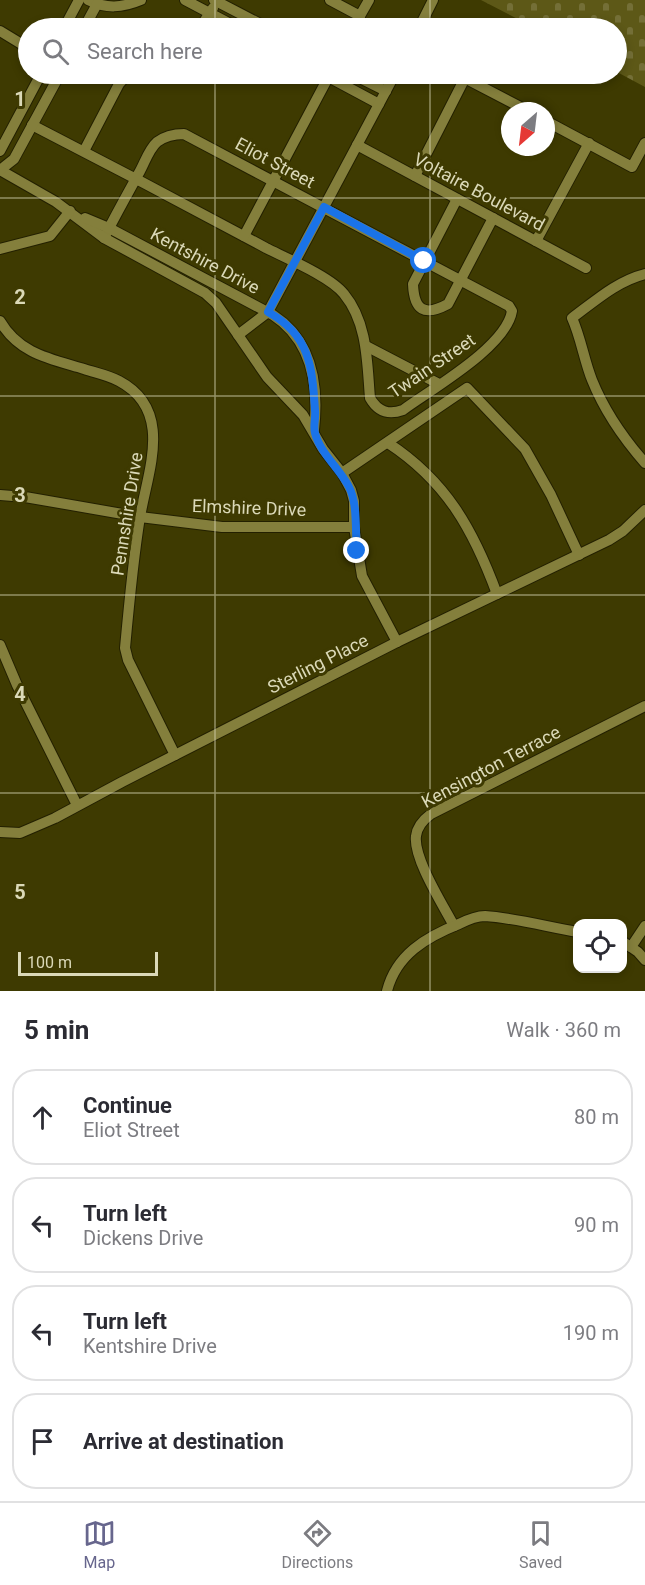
<!DOCTYPE html>
<html lang="en">
<head>
<meta charset="utf-8">
<style>
	body { margin:0; font-family:Roboto,sans-serif; background:#f2f2f3; color:#2b2b33 }
	.controls { position:absolute; right:18px; bottom:18px; display:grid; overflow:hidden; border-radius:12px; box-shadow:0 3px 9px #0003 }
	.controls button { width:54px; height:54px; display:grid; place-items:center; padding:0; border:0; border-bottom:2px solid #e1e1e2; background:#fff; color:#2b2b33; font:30px sans-serif }
	.compass { position:absolute; left:501px; top:102px; width:54px; height:54px; border-radius:50%; background:#fff; box-shadow:0 3px 9px #0003; rotate:208deg }
	.scale { position:absolute; left:18px; bottom:15px; width:140px; box-sizing:border-box; padding-left:6px; border:3px solid #dbd9b8; border-top:0; font-size:16px; line-height:21px; white-space:nowrap; color:#dbd9b8; -webkit-text-stroke:4px #3e3a01; paint-order:stroke }
	.stop { position:absolute; width:18px; height:18px; margin:-14px; border:4px solid #1a73e8; border-radius:50%; background:#fff }
	.stop.end { background:#1a73e8; border-color:#fff; box-shadow:0 2px 6px #0008 }
	.list { margin:0; padding:0; list-style:none }
	h2 { display:flex; justify-content:space-between; align-items:center; height:78px; margin:0; padding:0 24px; font-size:26px }
	h2 small { font-size:20px; font-weight:400; color:#7c7c81 }
	.list li { display:grid; grid-template-columns:39px 1fr auto; gap:18px; align-items:center; box-sizing:border-box; height:96px; margin:0 12px 12px; padding:0 12px; border:2px solid #e1e1e2; border-radius:24px }
	.list b { display:block; font-size:22px; white-space:nowrap }
	.list p { margin:0; font-size:20px; white-space:nowrap; color:#7c7c81 }
	.list em { font-size:20px; font-style:normal; color:#7c7c81 }
	.icon { flex:none; width:33px; height:33px; fill:none; stroke:currentColor; stroke-width:2; stroke-linecap:round; stroke-linejoin:round }
	.map { position:relative; flex:none; width:645px; height:991px; overflow:hidden }
	.search { position:absolute; background:#fff; box-shadow:0 3px 9px #0003; left:18px; right:18px; top:18px; height:66px; display:flex; align-items:center; gap:15px; box-sizing:border-box; padding:0 21px; border-radius:33px; color:#7c7c81; font-size:22px }
	.sheet { height:510px; background:#fff }
	nav { display:flex; justify-content:space-around; align-items:center; box-sizing:border-box; height:84px; border-top:2px solid #e1e1e2; background:#fff; font-size:16px; color:#7c7c81 }
	nav a { display:grid; justify-items:center; gap:3px }
	nav .on { color:#67668d }
	.map>svg:first-child { display:block }
</style>
</head>
<body>
<div class="map">
<svg width="645" height="991" viewBox="0 0 645 991">
	<defs>
		<pattern id="cemetery-stones" width="16" height="16" patternUnits="userSpaceOnUse" patternTransform="scale(1.5)"><rect width="16" height="16" fill="#5d5817"/><path d="M2 7V4a2 2 0 0 1 4 0v3zM10 15v-3a2 2 0 0 1 4 0v3z" fill="#746f37"/></pattern>
	</defs>
	<rect width="100%" height="100%" fill="#3e3a01"/>
	<polygon fill="url(#cemetery-stones)" points="481,0 645,0 645,87 617,72 616,28 535,28"/>
	<g fill="none" stroke-linecap="round" stroke-linejoin="round">
		<defs>
			<g id="street">
				<path d="M 88,0 C 106,9 122,8 141,0"/>
				<polyline points="185,0 238,28"/>
				<polyline points="214,0 268,28"/>
				<polyline points="330,0 360,16"/>
				<polyline points="64,28 79,0"/>
				<polyline points="84,28 97,4"/>
				<polyline points="200,28 213,8"/>
				<polyline points="353,28 369,0"/>
				<polyline points="419,28 433,0"/>
				<polyline points="0,31 28,48"/>
				<polyline points="323,74 379,104"/>
				<polyline points="352,74 386,91"/>
				<polyline points="457,74 528,111"/>
				<polyline points="546,121 632,167 645,143"/>
				<path d="M 32,125 C 110,165 188,206 266,248 C 286,258 331,277 344,294 C 368,323 367,364 370,398 C 378,412 389,415 403,410 C 433,388 506,347 512,311 L 509,306 L 184,134 C 174,134 165,136 157,142 C 149,149 145,162 140,171 C 128,193 115,216 104,238"/>
				<polyline points="357,145 586,268"/>
				<polyline points="0,151 41,74"/>
				<polyline points="84,151 119,84 128,74"/>
				<polyline points="0,170 56,202 104,238 205,293 216,303 267,377 303,415 323,449 342,473 351,490 354,501 354,527 362,576 397,642"/>
				<polyline points="0,170 14,159 60,74"/>
				<polyline points="415,176 465,78"/>
				<path d="M 457,199 L 413,284 C 414,310 424,317 448,304 L 493,218"/>
				<path d="M 85,218 L 109,228 L 273,315 C 313,341 319,386 314,430"/>
				<polyline points="244,236 330,74"/>
				<polyline points="536,241 589,143"/>
				<polyline points="0,249 50,236 70,211"/>
				<path d="M 645,274 C 617,281 595,301 572,318 C 581,338 584,360 592,380 C 604,410 624,439 645,463"/>
				<path d="M 0,321 C 19,354 51,359 84,369 C 96,373 108,375 119,381 C 174,410 148,470 140,517 C 133,560 129,604 125,648 L 128,660 L 175,755"/>
				<polyline points="238,335 268,312 395,74"/>
				<polyline points="366,346 439,384"/>
				<path d="M 388,443 C 446,481 473,529 497,594"/>
				<polyline points="342,473 467,388 525,449 551,495 579,555"/>
				<polyline points="0,495 25,497 140,517 222,527 354,527"/>
				<polyline points="0,645 17,685 77,805"/>
				<polyline points="0,832 20,833 55,818 122,782 397,642 609,540 623,531 645,510"/>
				<path d="M 454,926 C 443,905 413,858 416,836 C 417,827 423,820 431,814 L 645,706"/>
				<polyline points="622,941 638,952 645,960"/>
				<polyline points="631,947 645,926"/>
				<path d="M 387,991 C 396,955 426,937 459,924 C 467,920 476,916 485,916 C 515,918 548,927 578,932"/>
			</g>
		</defs>
		<use href="#street" stroke="#232000" stroke-width="12"/>
		<use href="#street" stroke="#847f3c" stroke-width="10"/>
	</g>
	<g fill="none" stroke-linecap="round" stroke-linejoin="round">
		<path stroke="#1a73e8" stroke-width="8" d="M 357,551 C 355,532 358,504 349,487 C 340,469 320,453 315,433 C 313,426 316,418 315,410 C 312,366 310,335 268,312 L 324,207 L 424,261"/>
	</g>
	<path fill="none" stroke="#dbd9b8" stroke-width="1.5" stroke-opacity="0.55" d="M 215,0 L 215,28M 430,0 L 430,28M 215,74 L 215,991M 430,74 L 430,991M 0,198 L 645,198M 0,396 L 645,396M 0,595 L 645,595M 0,793 L 645,793"/>
	<g text-anchor="middle" stroke-width="6" stroke-linejoin="round" paint-order="stroke">
		<g font-size="18" fill="#dbd9b8" stroke="#3e3a01">
			<text transform="translate(275 163) rotate(28)" y="6">Eliot Street</text>
			<text transform="translate(479 192) rotate(28)" y="6">Voltaire Boulevard</text>
			<text transform="translate(205 261) rotate(28)" y="6">Kentshire Drive</text>
			<text transform="translate(432 366) rotate(-34)" y="6">Twain Street</text>
			<text transform="translate(249 508) rotate(2)" y="6">Elmshire Drive</text>
			<text transform="translate(127 514) rotate(-81)" y="6">Pennshire Drive</text>
			<text transform="translate(318 664) rotate(-27)" y="6">Sterling Place</text>
			<text transform="translate(491 767) rotate(-28)" y="6">Kensington Terrace</text>
		</g>
	</g>
	<g font-size="20" text-anchor="middle" font-weight="bold" fill="#dbd9b8" stroke="#3e3a01" stroke-width="6" stroke-linejoin="round" paint-order="stroke">
		<text x="20" y="106">1</text>
		<text x="20" y="304">2</text>
		<text x="20" y="502">3</text>
		<text x="20" y="701">4</text>
		<text x="20" y="899">5</text>
	</g>
</svg>
<div class="controls">
<button><svg class="icon" aria-label="locate" viewBox="0 0 24 24"><circle cx="12" cy="12" r="6"/><path d="M12 2v4M12 18v4M2 12h4M18 12h4"/></svg></button>
</div>
<svg class="compass" viewBox="-18 -18 36 36"><path d="M0-13l5 13h-10z" fill="#e53935"/><path d="M0 13l5-13h-10z" fill="#7c7c81"/></svg>
<div class="scale">100 m</div>
<div class="stop" style="left:424px;top:261px"></div>
<div class="stop end" style="left:357px;top:551px"></div>
<div class="search"><svg class="icon" aria-label="search" viewBox="0 0 24 24"><circle cx="10" cy="10" r="6"/><path d="M15 15l6 6"/></svg>Search here</div>
</div>
<section class="sheet">
<h2>5 min<small>Walk · 360 m</small></h2>
<ul class="list">
<li><svg class="icon" aria-label="ahead" viewBox="0 0 24 24"><path d="M12 20V5M6 11l6-6 6 6"/></svg><div><b>Continue</b><p>Eliot Street</p></div><em>80 m</em></li>
<li><svg class="icon" aria-label="left" viewBox="0 0 24 24"><path d="M17 20v-9H6M10 6l-5 5 5 5"/></svg><div><b>Turn left</b><p>Dickens Drive</p></div><em>90 m</em></li>
<li><svg class="icon" aria-label="left" viewBox="0 0 24 24"><path d="M17 20v-9H6M10 6l-5 5 5 5"/></svg><div><b>Turn left</b><p>Kentshire Drive</p></div><em>190 m</em></li>
<li><svg class="icon" aria-label="arrive" viewBox="0 0 24 24"><path d="M6 21V4h12l-3 4 3 4H6"/></svg><div><b>Arrive at destination</b></div></li>
</ul>
</section>
<nav>
<a class="on"><svg class="icon" aria-label="map" viewBox="0 0 24 24"><path d="M3 6l6-2 6 2 6-2v14l-6 2-6-2-6 2zM9 4v14M15 6v14"/></svg>Map</a>
<a><svg class="icon" aria-label="directions" viewBox="0 0 24 24"><path d="M12 3l9 9-9 9-9-9zM9 14v-3h6M13 9l2 2-2 2"/></svg>Directions</a>
<a><svg class="icon" aria-label="saved" viewBox="0 0 24 24"><path d="M7 4h10v16l-5-4-5 4z"/></svg>Saved</a>
</nav>
</body>
</html>
